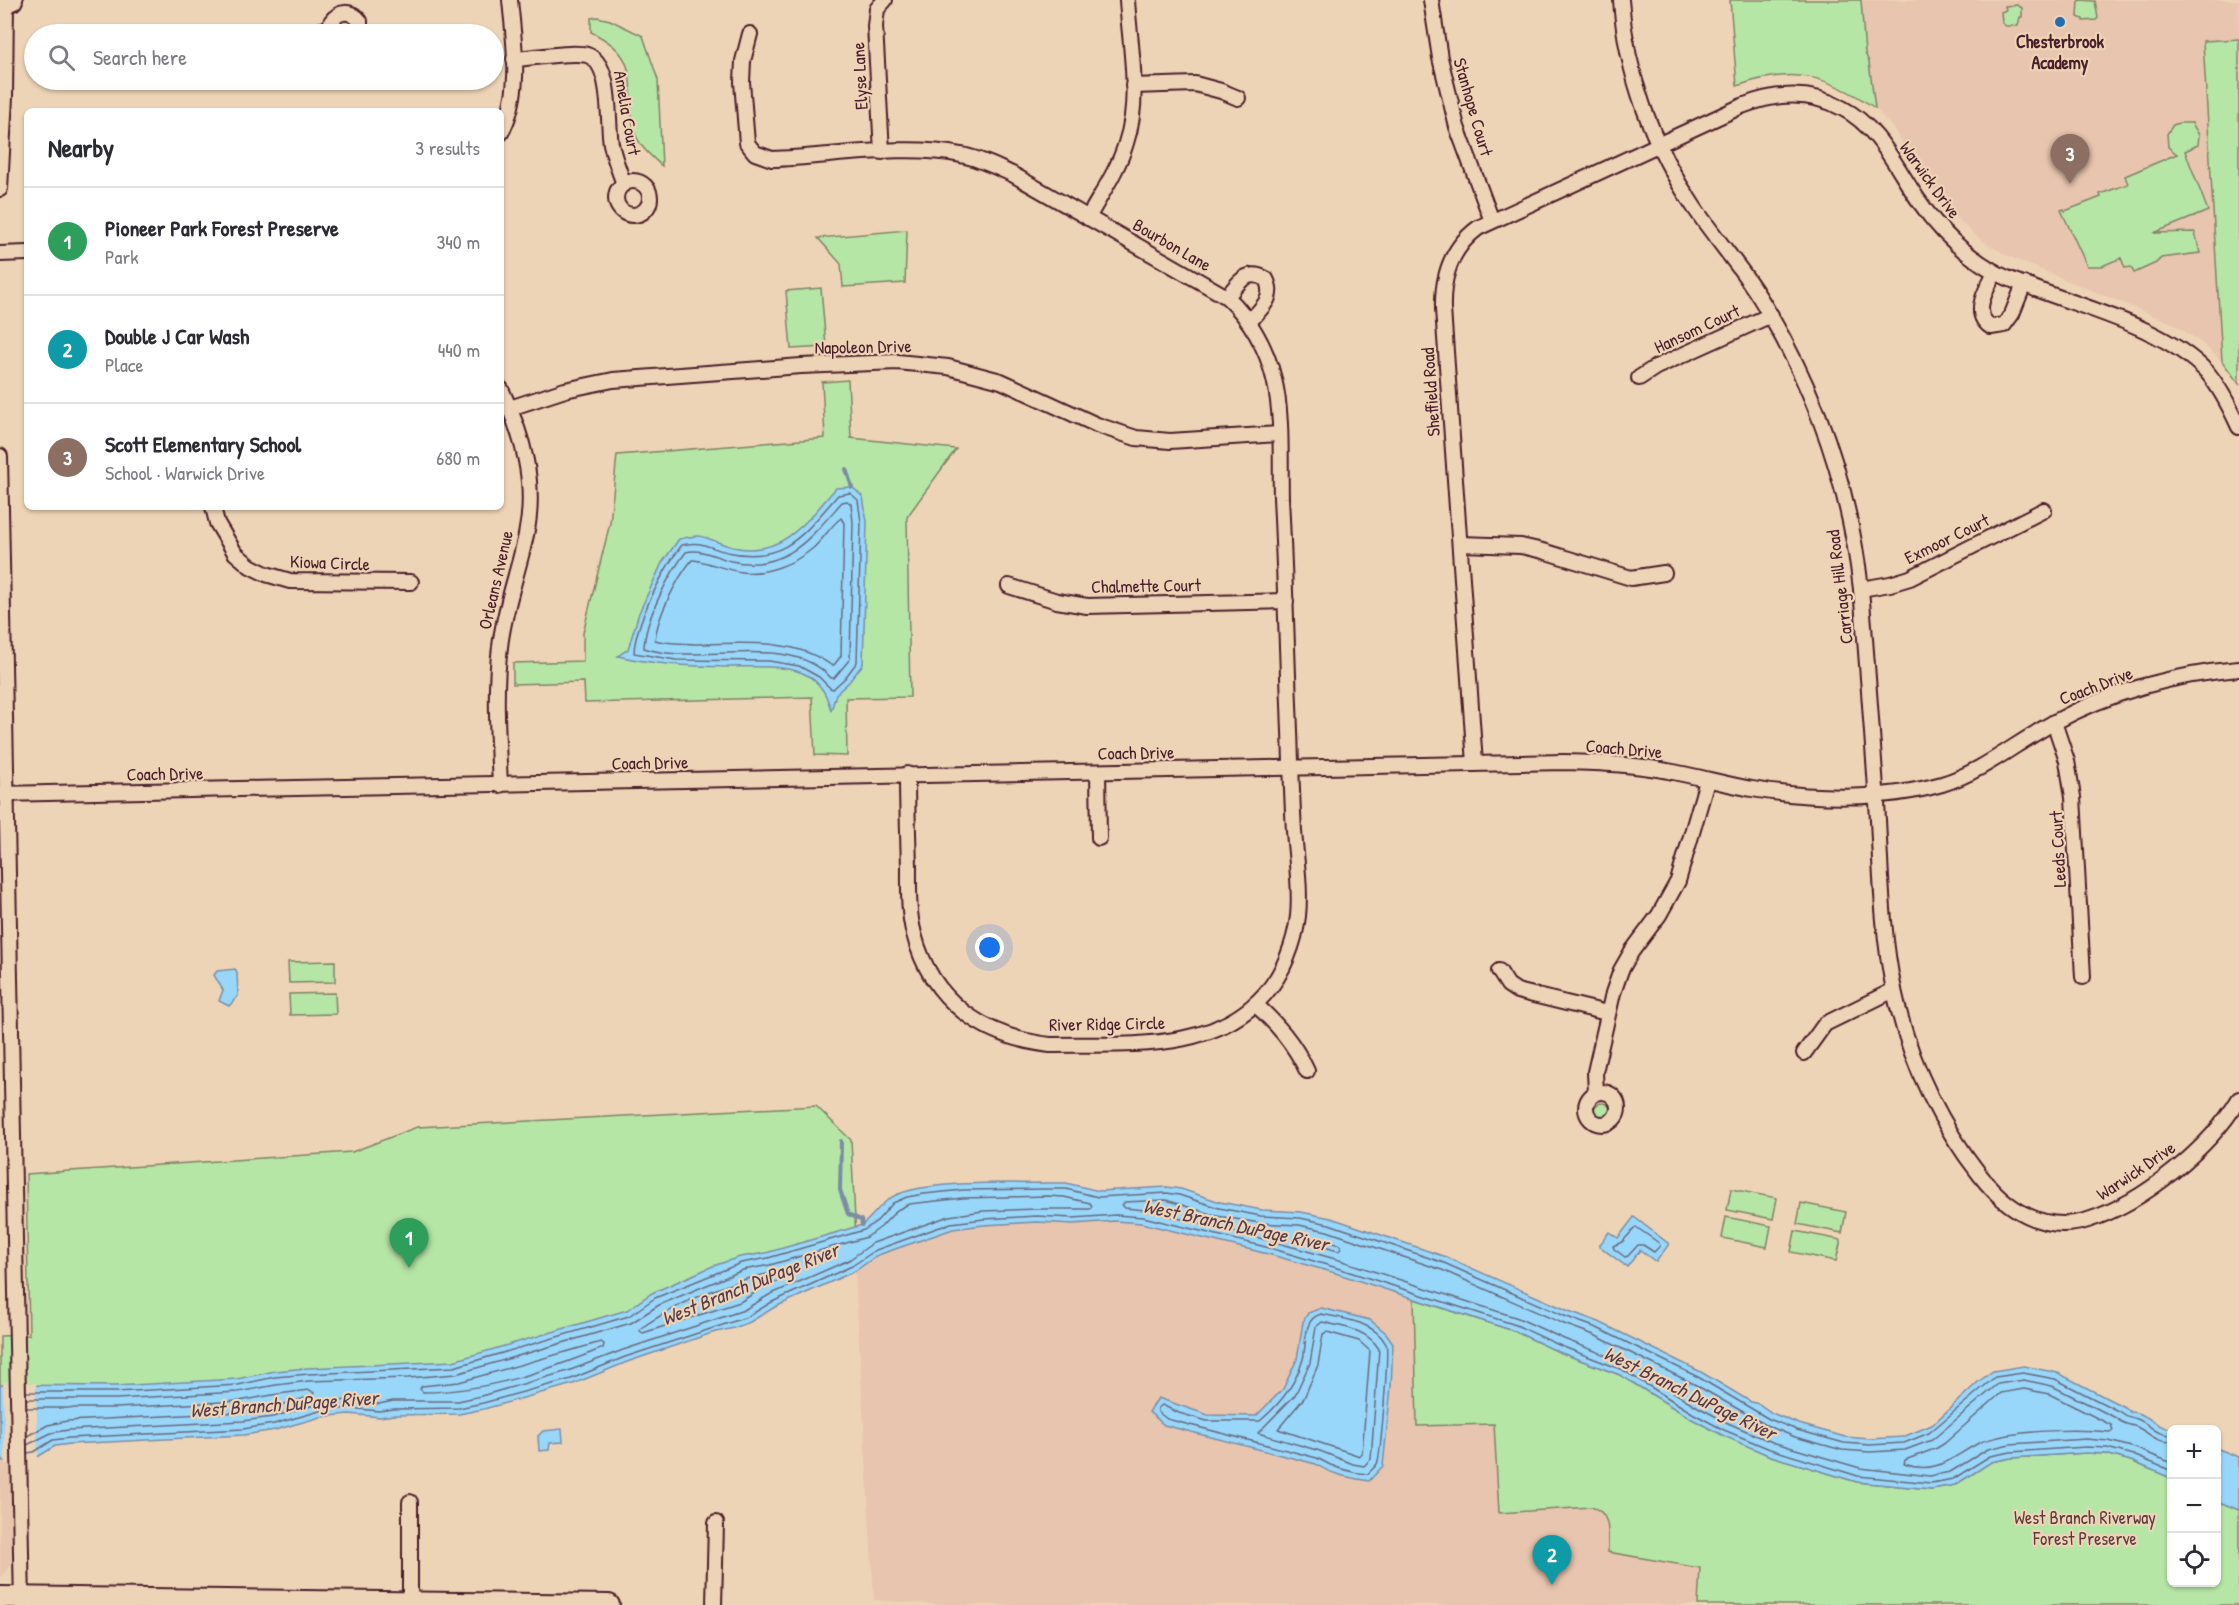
<!DOCTYPE html>
<html lang="en">
<head>
<meta charset="utf-8">
<style>
	body { margin:0; font-family:"Patrick Hand",sans-serif; background:#f7f7f7; color:#2b2b33 }
	.controls { position:absolute; right:18px; bottom:18px; display:grid; overflow:hidden; border-radius:9px; box-shadow:0 2px 4px #0004 }
	.controls button { width:54px; height:54px; display:grid; place-items:center; padding:0; border:0; border-bottom:2px solid #e1e1e2; background:#fff; color:#2b2b33; font:30px sans-serif }
	.you { position:absolute; left:990px; top:948px; width:21px; height:21px; margin:-15px; border:4px solid #fff; border-radius:50%; background:#1a73e8; box-shadow:0 0 0 9px #1a73e833 }
	.badge { display:grid; place-items:center; width:39px; height:39px; border-radius:50%; background:#1f6fb2; color:#fff; font-size:20px; font-weight:700 }
	.pin { position:absolute; translate:-50% -50px; filter:drop-shadow(0 2px 3px #0008) }
	.pin::after { content:''; position:absolute; top:32px; width:21px; height:18px; background:inherit; clip-path:polygon(0 0,100% 0,50% 100%) }
	.list { margin:0; padding:0; list-style:none }
	h2 { display:flex; justify-content:space-between; align-items:center; height:78px; margin:0; padding:0 24px; font-size:26px }
	h2 small { font-size:20px; font-weight:400; color:#7c7c81 }
	.list li { display:grid; grid-template-columns:39px 1fr auto; gap:18px; align-items:center; box-sizing:border-box; height:108px; padding:0 24px; border-top:2px solid #e1e1e2 }
	.list b { display:block; font-size:22px; white-space:nowrap }
	.list p { margin:0; font-size:20px; white-space:nowrap; color:#7c7c81 }
	.list em { font-size:20px; font-style:normal; color:#7c7c81 }
	.icon { flex:none; width:33px; height:33px; fill:none; stroke:currentColor; stroke-width:2; stroke-linecap:round; stroke-linejoin:round }
	.map { position:relative; flex:none; width:2239px; height:1605px; overflow:hidden }
	.search { position:absolute; background:#fff; box-shadow:0 2px 4px #0004; left:24px; top:24px; width:480px; height:66px; display:flex; align-items:center; gap:15px; box-sizing:border-box; padding:0 21px; border-radius:33px; color:#7c7c81; font-size:22px }
	.panel { position:absolute; background:#fff; box-shadow:0 2px 4px #0004; left:24px; top:108px; width:480px; height:402px; border-radius:9px }
	.map>svg:first-child { display:block }
</style>
</head>
<body>
<div class="map">
<svg width="2239" height="1605" viewBox="0 0 2239 1605">
	<rect width="100%" height="100%" fill="#eed4b6"/>
	<filter id="ink" filterUnits="userSpaceOnUse"><feTurbulence type="fractalNoise" baseFrequency=".0167" numOctaves="2"/><feDisplacementMap in="SourceGraphic" scale="12" xChannelSelector="R" yChannelSelector="G"/><feConvolveMatrix kernelMatrix="1 2 1 2 8 2 1 2 1" color-interpolation-filters="sRGB"/></filter>
	<g filter="url(#ink)">
		<g fill="#e8c5ae">
			<polygon points="1861,0 2239,0 2239,39 2203,41 2222,361 2199,341 2174,324 2010,257 1982,241 1955,217 1923,178 1918,166 1892,127 1875,108 1869,62 1866,56"/>
			<polygon points="1115,1221 1141,1223 1268,1254 1414,1299 1417,1426 1494,1424 1591,1507 1598,1509 1604,1513 1608,1529 1608,1552 1700,1567 1698,1605 948,1605 874,1600 855,1272 878,1255 953,1229 984,1225 1037,1222 1073,1224"/>
			<polygon points="0,1454 3,1461 10,1460 12,1551 11,1562 7,1570 0,1577"/>
		</g>
		<g fill="#b5e6a5" stroke="#808268" stroke-width="1.5">
			<path d="M 1730,0 L 1861,0 L 1865,53 L 1869,62 L 1875,108 C 1827,75 1793,66 1737,86 Z"/>
			<polygon points="2079,0 2095,1 2098,18 2096,20 2083,21 2083,19 2078,17"/>
			<polygon points="2017,5 2022,8 2022,17 2020,17 2018,26 2006,26 2002,23 2001,12 2006,10 2005,6"/>
			<path d="M 597,17 L 610,20 L 643,36 L 658,80 L 662,166 C 651,156 638,146 634,130 C 624,84 645,58 591,32 L 591,18 Z"/>
			<polygon points="2239,39 2239,384 2222,361 2203,41"/>
			<polygon points="2179,123 2192,123 2199,135 2198,145 2185,151 2208,211 2154,233 2195,232 2200,253 2161,258 2156,263 2134,273 2131,267 2125,268 2121,258 2102,266 2087,266 2061,210 2064,209 2065,211 2101,197 2100,194 2128,184 2125,176 2177,154 2168,147 2167,134 2173,125"/>
			<polygon points="907,230 905,283 843,287 841,264 818,238"/>
			<polygon points="821,288 826,347 791,349 786,291"/>
			<polygon points="848,380 851,438 956,449 907,517 910,697 846,698 847,756 815,755 812,697 585,703 584,682 513,684 513,663 583,661 583,633 610,523 617,455 825,438 822,382"/>
			<polygon points="335,961 335,982 289,983 288,962"/>
			<polygon points="335,993 336,1014 290,1015 289,994"/>
			<circle cx="1602" cy="1112" r="9"/>
			<polygon points="816,1106 851,1140 856,1239 566,1360 0,1420 0,1336 29,1335 26,1174 352,1152 417,1127"/>
			<polygon points="1731,1189 1777,1198 1773,1219 1727,1210"/>
			<polygon points="1801,1203 1846,1212 1842,1233 1797,1224"/>
			<polygon points="1726,1217 1771,1226 1767,1247 1722,1238"/>
			<polygon points="1795,1231 1841,1240 1836,1261 1791,1252"/>
			<path d="M 1414,1299 L 1514,1331 L 1559,1352 L 1620,1375 L 1692,1419 L 1768,1455 L 1857,1482 L 1931,1489 L 1955,1485 L 1991,1462 L 2011,1458 L 2086,1453 L 2106,1454 L 2131,1461 L 2171,1478 L 2172,1582 L 2216,1582 L 2217,1501 L 2239,1510 L 2239,1605 L 1698,1605 L 1700,1568 L 1608,1552 C 1608,1535 1612,1512 1591,1507 L 1499,1513 L 1494,1424 L 1417,1426 Z"/>
		</g>
		<g fill="#98d7fa" stroke="#798da7" stroke-width="1.5">
			<path d="M 852,487 L 863,497 L 867,522 L 863,664 L 849,682 L 836,694 L 831,711 C 827,693 817,677 797,671 C 775,665 751,667 728,667 C 690,666 655,665 618,656 L 628,649 L 639,613 L 662,563 L 679,539 C 685,538 692,536 698,536 C 705,536 723,545 733,547 C 782,558 807,521 836,488 Z"/>
			<polygon points="235,969 237,972 238,996 229,1006 219,1001 223,990 214,975 217,971"/>
			<path d="M 1047,1183 L 1066,1183 L 1099,1191 L 1167,1187 L 1181,1189 L 1220,1202 L 1262,1210 L 1301,1212 L 1331,1218 L 1446,1257 L 1569,1311 L 1599,1322 L 1701,1372 L 1751,1402 L 1759,1404 L 1772,1413 L 1799,1424 L 1845,1437 L 1870,1439 L 1903,1437 L 1932,1425 L 1978,1382 L 1993,1371 L 2024,1366 L 2058,1373 L 2124,1407 L 2130,1412 C 2148,1412 2154,1428 2174,1429 L 2172,1430 L 2171,1478 L 2131,1461 L 2106,1454 L 2086,1453 L 2011,1458 L 1991,1462 L 1955,1485 L 1931,1489 L 1857,1482 L 1768,1455 L 1722,1435 L 1692,1419 L 1620,1375 L 1559,1352 L 1514,1331 L 1335,1273 L 1268,1254 L 1141,1223 L 1115,1221 L 1073,1224 L 1037,1222 L 984,1225 L 953,1229 L 878,1255 L 855,1271 L 775,1307 L 750,1322 L 734,1328 L 712,1333 L 627,1362 L 573,1384 L 484,1409 L 459,1414 L 394,1415 L 380,1417 L 349,1414 L 321,1417 L 275,1430 L 244,1435 L 70,1444 L 55,1446 L 36,1458 L 3,1461 L 0,1454 L 0,1385 L 115,1386 L 237,1379 L 275,1371 L 308,1368 L 453,1361 L 627,1310 L 652,1293 L 713,1266 L 740,1257 L 766,1253 L 862,1225 C 872,1217 879,1206 889,1199 C 916,1179 1011,1184 1047,1183 Z"/>
			<polygon points="1634,1217 1669,1244 1656,1262 1640,1250 1627,1267 1599,1246 1609,1232 1618,1238"/>
			<path d="M 1321,1308 L 1370,1320 L 1386,1333 L 1393,1343 L 1391,1387 L 1383,1466 L 1369,1481 C 1352,1478 1331,1475 1316,1464 L 1164,1425 L 1149,1412 L 1158,1398 L 1208,1415 L 1256,1416 L 1283,1389 L 1297,1359 L 1303,1322 L 1308,1313 Z"/>
			<polygon points="562,1429 563,1442 550,1443 549,1450 539,1451 538,1436 543,1431"/>
			<polygon points="2216,1448 2239,1457 2239,1510 2217,1501"/>
		</g>
		<polygon fill="#eed4b6" points="3,1382 36,1383 38,1460 37,1461 5,1464"/>
		<g fill="none" stroke-linecap="round" stroke-linejoin="round">
			<g stroke="#69697e" stroke-width="1.5">
				<path d="M 850,493 L 858,500 L 861,522 L 857,662 L 845,678 L 833,689 L 830,688 L 819,677 L 799,666 L 769,661 L 676,660 L 634,653 C 635,623 664,568 682,545 C 701,540 709,548 727,552 C 785,565 804,533 838,495 Z"/>
				<path d="M 847,501 L 851,504 L 853,522 L 850,659 L 834,678 L 831,678 C 789,631 697,667 644,648 C 645,619 669,574 686,552 C 701,548 716,557 731,561 C 785,573 810,538 842,502 Z"/>
				<path d="M 841,518 L 844,523 L 841,656 L 834,665 L 831,665 C 793,637 741,644 697,644 C 683,643 668,644 655,640 C 657,617 677,578 692,560 C 699,559 729,571 742,572 C 765,575 794,564 812,549 C 823,540 830,526 841,518 Z"/>
				<polygon points="1636,1227 1659,1243 1660,1246 1654,1252 1643,1245 1638,1245 1628,1256 1625,1257 1614,1249 1613,1246 1622,1242"/>
				<polygon points="1314,1238 1340,1245 1341,1249 1338,1251 1312,1243 1310,1240"/>
				<path d="M 793,1268 L 796,1270 L 795,1274 L 764,1287 L 740,1302 L 643,1333 L 640,1331 L 641,1328 C 672,1307 707,1291 743,1280 C 759,1275 776,1273 793,1268 Z"/>
				<path d="M 1321,1314 C 1343,1318 1375,1322 1386,1344 C 1389,1350 1381,1456 1377,1464 C 1375,1467 1370,1471 1368,1474 C 1351,1473 1332,1467 1317,1458 L 1167,1419 L 1158,1412 L 1158,1408 L 1162,1405 L 1179,1413 L 1207,1421 L 1260,1421 C 1279,1405 1296,1384 1303,1359 C 1307,1344 1302,1319 1321,1314 Z"/>
				<path d="M 1322,1322 C 1344,1327 1367,1329 1379,1349 L 1371,1459 L 1364,1466 L 1353,1464 L 1320,1451 L 1258,1433 L 1295,1395 L 1310,1363 L 1316,1327 Z"/>
				<polygon points="1327,1332 1359,1341 1370,1351 1362,1454 1360,1456 1278,1429 1304,1398 1318,1365 1323,1334"/>
				<path d="M 601,1342 L 604,1344 L 603,1348 C 546,1371 485,1392 423,1392 L 420,1389 L 422,1386 L 459,1382 Z"/>
				<path d="M 2024,1389 L 2049,1394 L 2111,1425 L 2113,1430 L 2110,1432 C 2078,1429 2035,1430 2003,1436 C 1996,1438 1988,1439 1981,1442 C 1954,1455 1937,1476 1904,1464 L 1905,1460 L 1937,1448 L 1945,1443 L 2001,1393 Z"/>
				<path d="M 26,1392 L 116,1392 L 238,1385 L 275,1377 L 309,1374 L 454,1367 L 629,1316 L 655,1298 L 741,1263 L 768,1258 L 864,1230 L 877,1221 L 893,1203 L 907,1197 L 924,1194 L 963,1190 L 1047,1189 L 1066,1189 L 1098,1197 L 1167,1193 L 1179,1195 L 1219,1208 L 1261,1216 L 1300,1218 L 1329,1224 L 1444,1263 L 1567,1317 L 1597,1328 L 1698,1377 L 1769,1419 L 1797,1430 L 1844,1443 L 1870,1445 L 1904,1443 L 1929,1433 L 1995,1377 L 2023,1373 L 2055,1379 L 2120,1412 C 2127,1418 2129,1416 2137,1419 C 2151,1424 2154,1435 2172,1435"/>
				<polyline points="26,1399 116,1399 238,1392 276,1385 309,1381 408,1378 456,1374 631,1323 659,1305 743,1270 770,1265 867,1237 881,1227 897,1210 909,1204 963,1198 1047,1196 1064,1197 1090,1203 1092,1206 1090,1209 1036,1209 983,1211 949,1216 873,1243 849,1260 769,1295 744,1310 623,1350 568,1371 481,1396 458,1401 393,1401 379,1404 347,1400 318,1404 273,1417 243,1421 68,1430 51,1433 27,1445"/>
				<polyline points="26,1408 116,1408 239,1401 278,1394 310,1390 314,1393 312,1396 271,1408 242,1412 67,1421 48,1425 27,1436"/>
				<path d="M 2172,1442 C 2154,1442 2151,1434 2137,1427 C 2129,1424 2123,1425 2116,1418 L 2052,1386 L 2024,1380 L 1998,1384 L 1932,1440 L 1905,1450 L 1870,1452 L 1842,1450 L 1795,1437 L 1766,1425 L 1694,1384 L 1594,1335 L 1564,1324 L 1442,1270 L 1327,1231 L 1299,1225 L 1260,1223 L 1217,1216 L 1166,1200 L 1125,1202 L 1122,1205 L 1125,1208 L 1145,1210 L 1271,1241 L 1339,1260 L 1518,1318 L 1564,1339 L 1626,1363 L 1698,1407 L 1728,1423 L 1772,1442 L 1860,1468 L 1930,1476 L 1950,1472 L 1988,1449 L 2010,1444 L 2086,1439 L 2109,1441 L 2135,1448 L 2172,1463"/>
				<polyline points="27,1453 34,1452 53,1440 69,1438 243,1429 274,1424 320,1411 348,1408 379,1411 394,1409 459,1408 483,1403 571,1379 625,1357 747,1317 772,1302 852,1266 876,1250 951,1223 984,1219 1037,1216 1073,1218 1116,1215 1143,1217 1270,1248 1337,1268 1516,1325 1561,1346 1623,1370 1694,1414 1724,1430 1770,1449 1858,1476 1931,1483 1953,1479 1990,1456 2011,1452 2086,1447 2107,1448 2133,1455 2172,1471"/>
			</g>
			<g stroke="#798da7" stroke-width="4">
				<polyline points="846,469 852,487"/>
				<polyline points="841,1141 840,1190 848,1214 861,1220 862,1225"/>
			</g>
			<defs>
				<g id="street">
					<polyline points="1431,0 1440,58 1457,127 1492,221"/>
					<path d="M 1621,0 C 1626,74 1653,147 1694,207 C 1719,244 1749,276 1770,315 C 1819,399 1850,492 1861,589 C 1867,660 1872,732 1877,803 C 1881,865 1881,929 1894,990 C 1908,1057 1938,1121 1980,1175 C 2006,1209 2044,1234 2088,1220 C 2143,1203 2210,1148 2239,1099"/>
					<polyline points="306,34 330,28"/>
					<path d="M 331,34 L 331,22 C 339,10 351,10 360,21 L 360,34"/>
					<path d="M 750,34 L 743,61 L 742,82 L 747,143 L 755,153 L 772,159 C 831,157 904,143 961,155 C 979,158 996,167 1012,174 L 1227,297 C 1250,318 1267,349 1274,379 C 1283,415 1280,460 1281,498 C 1285,575 1287,653 1290,731 C 1291,764 1292,798 1294,831 C 1296,859 1301,888 1298,916 C 1295,943 1283,974 1265,994 C 1211,1055 1122,1043 1050,1045 C 983,1037 931,1001 914,934 C 908,912 909,889 909,866 C 908,835 907,805 907,774"/>
					<path d="M 514,59 C 532,58 572,51 587,55 C 613,63 607,122 611,144 C 614,158 619,171 624,184"/>
					<polyline points="1133,86 1195,84 1221,91 1238,98"/>
					<path d="M 501,133 C 523,92 514,44 510,0"/>
					<polyline points="882,152 875,26 877,9 885,0"/>
					<circle cx="633" cy="198" r="17"/>
					<polyline points="0,189 5,97 6,0"/>
					<path d="M 1088,218 C 1101,194 1118,170 1126,143 C 1141,98 1130,47 1127,0"/>
					<polyline points="0,254 27,253"/>
					<path d="M 1995,272 C 1987,289 1970,313 1991,327 L 2004,325 L 2012,314 L 2024,284"/>
					<path d="M 1227,297 C 1238,283 1247,268 1266,279 C 1276,298 1261,308 1249,322"/>
					<polyline points="1639,378 1656,367 1771,315"/>
					<polyline points="510,408 565,390 613,380 801,366 897,362 948,367 1001,381 1097,425 1136,438 1170,441 1279,434"/>
					<polyline points="0,456 22,1605"/>
					<polyline points="213,507 217,523 235,553 250,566 266,574 290,581 411,582"/>
					<polyline points="1460,544 1521,546 1543,551 1631,578 1664,573"/>
					<polyline points="1009,586 1057,601 1087,606 1286,601"/>
					<polyline points="1861,589 1890,584 1910,578 2044,510"/>
					<polyline points="2054,722 2067,761 2073,797 2083,977"/>
					<path d="M 1475,764 L 1443,309 C 1442,276 1451,248 1478,228 L 1742,106 C 1775,93 1809,90 1842,108 C 1879,127 1896,168 1919,201 C 1938,229 1965,255 1995,272 C 2009,280 2026,285 2041,291 C 2095,311 2167,330 2207,372 C 2221,389 2230,407 2239,427"/>
					<polyline points="1098,772 1099,838"/>
					<path d="M 500,785 C 498,739 494,692 500,647 C 504,609 518,573 526,535 C 537,484 523,435 501,389"/>
					<path d="M 0,794 L 1564,762 C 1599,763 1634,764 1668,771 C 1696,776 1724,784 1752,789 C 1812,799 1883,801 1942,784 C 1982,772 2016,743 2053,723 C 2109,692 2175,674 2239,669"/>
					<polyline points="1499,971 1508,985 1517,991 1607,1013"/>
					<path d="M 1255,1004 C 1277,1024 1294,1043 1307,1071"/>
					<polyline points="1804,1053 1825,1024 1894,990"/>
					<circle cx="1602" cy="1108" r="16"/>
					<polyline points="1596,1093 1595,1072 1613,993 1621,970 1632,951 1659,915 1678,881 1707,781"/>
					<polyline points="410,1502 410,1601"/>
					<polyline points="714,1605 716,1523"/>
				</g>
				<g id="secondary">
					<polyline points="0,2 12,0"/>
					<polyline points="0,1597 609,1605"/>
				</g>
			</defs>
			<use href="#street" stroke="#4a1f2b" stroke-width="18"/>
			<use href="#secondary" stroke="#4a1f2b" stroke-width="24"/>
			<use href="#street" stroke="#eed4b6" stroke-width="14"/>
			<use href="#secondary" stroke="#eed4b6" stroke-width="20"/>
		</g>
	</g>
	<circle fill="#1f6fb2" stroke="#eed4b6" stroke-width="2" cx="2060" cy="22" r="6"/>
	<g text-anchor="middle" stroke-width="4.5" stroke-linejoin="round" paint-order="stroke">
		<g font-size="18" font-weight="bold" fill="#4a1f2b" stroke="#eed4b6">
			<text x="2060" y="48">Chesterbrook<tspan x="2060" dy="21">Academy</tspan></text>
		</g>
		<g font-size="18" fill="#4a1f2b" stroke="#eed4b6">
			<text transform="translate(860 76) rotate(-93)" y="6">Elyse Lane</text>
			<text transform="translate(1473 107) rotate(74)" y="6">Stanhope Court</text>
			<text transform="translate(627 113) rotate(80)" y="6">Amelia Court</text>
			<text transform="translate(1930 180) rotate(54)" y="6">Warwick Drive</text>
			<text transform="translate(1172 245) rotate(30)" y="6">Bourbon Lane</text>
			<text transform="translate(1697 329) rotate(-25)" y="6">Hansom Court</text>
			<text transform="translate(863 347) rotate(-1)" y="6">Napoleon Drive</text>
			<text transform="translate(1431 392) rotate(-94)" y="6">Sheffield Road</text>
			<text transform="translate(1947 539) rotate(-26)" y="6">Exmoor Court</text>
			<text transform="translate(330 563) rotate(2)" y="6">Kiowa Circle</text>
			<text transform="translate(496 580) rotate(-77)" y="6">Orleans Avenue</text>
			<text transform="translate(1146 586) rotate(-1)" y="6">Chalmette Court</text>
			<text transform="translate(1840 587) rotate(-97)" y="6">Carriage Hill Road</text>
			<text transform="translate(2096 686) rotate(-21)" y="6">Coach Drive</text>
			<text transform="translate(1624 749) rotate(5)" y="6">Coach Drive</text>
			<text transform="translate(1136 753) rotate(-1)" y="6">Coach Drive</text>
			<text transform="translate(650 763) rotate(-1)" y="6">Coach Drive</text>
			<text transform="translate(165 774) rotate(-1)" y="6">Coach Drive</text>
			<text transform="translate(2058 849) rotate(-93)" y="6">Leeds Court</text>
			<text transform="translate(1107 1024) rotate(-1)" y="6">River Ridge Circle</text>
			<text transform="translate(2136 1171) rotate(-34)" y="6">Warwick Drive</text>
		</g>
		<g font-size="18" fill="#5a3d3d" stroke="#eed4b6">
			<text x="2085" y="1524">West Branch Riverway<tspan x="2085" dy="21">Forest Preserve</tspan></text>
		</g>
		<g font-size="20" font-style="italic" fill="#563b4a" stroke="#eed4b6">
			<text transform="translate(1236 1225) rotate(12)" y="7">West Branch DuPage River</text>
			<text transform="translate(750 1284) rotate(-22)" y="7">West Branch DuPage River</text>
			<text transform="translate(1690 1393) rotate(26)" y="7">West Branch DuPage River</text>
			<text transform="translate(284 1404) rotate(-4)" y="7">West Branch DuPage River</text>
		</g>
	</g>
</svg>
<div class="controls">
<button>+</button>
<button>−</button>
<button><svg class="icon" aria-label="locate" viewBox="0 0 24 24"><circle cx="12" cy="12" r="6"/><path d="M12 2v4M12 18v4M2 12h4M18 12h4"/></svg></button>
</div>
<div class="you"></div>
<div class="pin badge" style="left:409px;top:1268px;background:#2e9e5b">1</div>
<div class="pin badge" style="left:1552px;top:1585px;background:#0f9aa8">2</div>
<div class="pin badge" style="left:2070px;top:184px;background:#8d6e63">3</div>
<div class="search"><svg class="icon" aria-label="search" viewBox="0 0 24 24"><circle cx="10" cy="10" r="6"/><path d="M15 15l6 6"/></svg>Search here</div>
<section class="panel">
<h2>Nearby<small>3 results</small></h2>
<ul class="list">
<li><span class="badge" style="background:#2e9e5b">1</span><div><b>Pioneer Park Forest Preserve</b><p>Park</p></div><em>340 m</em></li>
<li><span class="badge" style="background:#0f9aa8">2</span><div><b>Double J Car Wash</b><p>Place</p></div><em>440 m</em></li>
<li><span class="badge" style="background:#8d6e63">3</span><div><b>Scott Elementary School</b><p>School · Warwick Drive</p></div><em>680 m</em></li>
</ul>
</section>
</div>
</body>
</html>
